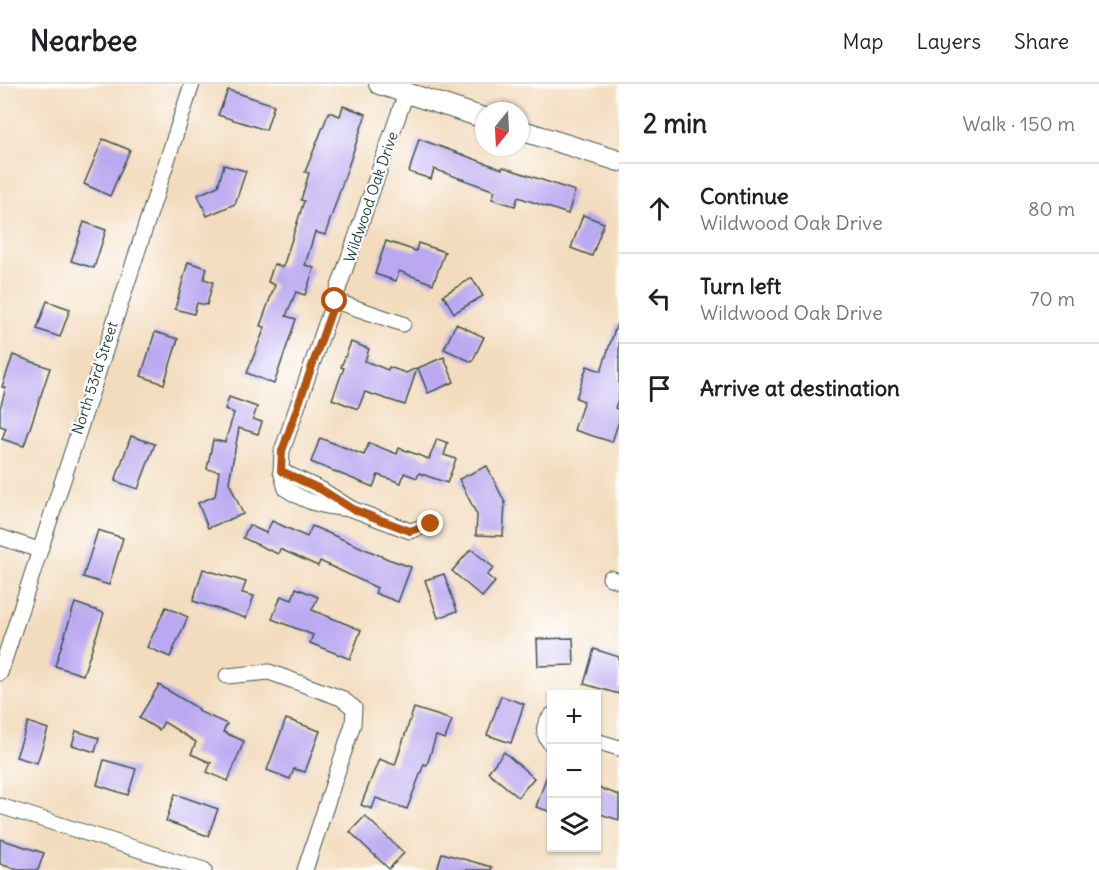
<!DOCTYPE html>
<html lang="en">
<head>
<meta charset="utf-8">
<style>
	body { margin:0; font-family:Delius,sans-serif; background:#f6f6f6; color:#202124 }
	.controls { position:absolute; right:18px; bottom:18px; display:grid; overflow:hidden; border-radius:0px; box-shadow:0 2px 4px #0004 }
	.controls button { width:54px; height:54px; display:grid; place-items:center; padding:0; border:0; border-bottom:2px solid #e0e0e0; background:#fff; color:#202124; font:30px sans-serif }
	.compass { position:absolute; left:475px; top:18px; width:54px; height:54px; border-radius:50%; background:#fff; box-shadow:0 2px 4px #0004; rotate:198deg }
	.stop { position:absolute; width:18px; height:18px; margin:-14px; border:4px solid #b45309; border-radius:50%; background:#fff }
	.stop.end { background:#b45309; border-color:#fff; box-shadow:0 2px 6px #0008 }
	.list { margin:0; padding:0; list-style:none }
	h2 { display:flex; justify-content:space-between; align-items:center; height:78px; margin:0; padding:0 24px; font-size:26px }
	h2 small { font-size:20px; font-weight:400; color:#757577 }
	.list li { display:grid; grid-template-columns:39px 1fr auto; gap:18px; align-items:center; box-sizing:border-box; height:90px; padding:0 24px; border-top:2px solid #e0e0e0 }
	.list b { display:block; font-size:22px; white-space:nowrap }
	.list p { margin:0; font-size:20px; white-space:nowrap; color:#757577 }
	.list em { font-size:20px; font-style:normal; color:#757577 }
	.icon { flex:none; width:33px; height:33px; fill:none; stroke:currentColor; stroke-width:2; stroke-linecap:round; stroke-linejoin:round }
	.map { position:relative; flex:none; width:619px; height:786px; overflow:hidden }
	header { display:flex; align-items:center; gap:36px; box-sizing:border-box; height:84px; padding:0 30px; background:#fff; border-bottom:2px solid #e0e0e0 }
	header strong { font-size:28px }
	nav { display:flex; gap:33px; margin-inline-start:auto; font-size:21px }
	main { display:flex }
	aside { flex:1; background:#fff }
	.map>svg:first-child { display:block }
</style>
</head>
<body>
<header>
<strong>Nearbee</strong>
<nav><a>Map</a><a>Layers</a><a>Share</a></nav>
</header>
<main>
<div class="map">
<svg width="619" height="786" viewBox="0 0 619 786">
	<rect width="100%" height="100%" fill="#fff"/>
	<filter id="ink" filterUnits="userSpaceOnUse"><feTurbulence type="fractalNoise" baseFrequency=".0167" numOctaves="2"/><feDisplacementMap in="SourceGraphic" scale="12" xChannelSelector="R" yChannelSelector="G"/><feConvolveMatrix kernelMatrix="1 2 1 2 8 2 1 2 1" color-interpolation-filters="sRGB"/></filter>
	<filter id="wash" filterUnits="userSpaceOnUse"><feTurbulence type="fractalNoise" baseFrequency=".008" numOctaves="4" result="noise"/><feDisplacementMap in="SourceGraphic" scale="24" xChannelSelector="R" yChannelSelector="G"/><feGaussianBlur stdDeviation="1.35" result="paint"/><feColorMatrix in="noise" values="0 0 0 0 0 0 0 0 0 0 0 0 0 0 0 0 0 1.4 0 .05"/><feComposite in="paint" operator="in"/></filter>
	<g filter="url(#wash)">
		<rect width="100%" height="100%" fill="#f3dcbd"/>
		<g id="blocks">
			<g fill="#baa8f0">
				<polygon points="228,6 274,21 266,46 218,31"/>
				<polygon points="343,22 366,30 325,151 315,148 305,181 314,184 305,211 296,208 286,232 296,235 274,300 247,289 265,243 260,242 275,201 268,198 274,180 283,183 304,117 301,116 309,89 305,88 329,28 340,32"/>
				<polygon points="103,55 130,66 110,112 84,100"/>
				<polygon points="419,55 502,85 503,83 575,107 568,130 518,113 515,122 492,115 495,107 434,85 431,95 409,88"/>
				<polygon points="224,81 246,87 235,120 207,132 198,111 218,102"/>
				<polygon points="583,131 604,139 592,172 571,164"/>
				<polygon points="84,138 106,146 94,184 71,177"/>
				<polygon points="386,157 416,167 418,159 445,168 433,200 399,187 396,197 375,190"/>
				<polygon points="188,178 207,184 204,195 213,198 207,221 197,219 194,230 175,225"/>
				<polygon points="472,194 483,212 454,229 443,211"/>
				<polygon points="47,217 70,225 60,253 37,245"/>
				<polygon points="617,239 619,239 619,313 615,324 619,326 619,337 612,358 574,346 584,317 576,314 587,282 601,287"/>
				<polygon points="456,240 484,253 472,278 444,265"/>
				<polygon points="155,248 178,255 164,300 141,292"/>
				<polygon points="351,258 369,265 365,277 388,286 389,283 406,289 417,284 405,321 365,308 358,325 332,315 344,284 341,283"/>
				<polygon points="13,271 50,284 24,362 2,355 6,344 0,342 0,324 6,304 2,303"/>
				<polygon points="444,273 454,298 428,309 418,284"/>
				<polygon points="229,313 257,323 253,335 262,338 258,350 239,344 229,398 243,430 208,444 198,419 215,412 219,387 207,385 213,356 225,358 234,329 225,325"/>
				<polygon points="131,352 155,360 138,405 115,397"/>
				<polygon points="320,354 364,371 369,359 397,370 399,364 429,375 437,355 448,359 444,371 456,375 447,399 419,389 417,394 404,389 401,399 378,391 373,403 311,378"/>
				<polygon points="487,382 505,419 503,452 476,451 477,431 459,395"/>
				<polygon points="272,437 307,453 312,442 388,475 411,483 398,518 375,509 377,504 320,477 318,482 280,465 278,470 243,454 249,441 266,449"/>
				<polygon points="98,446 123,454 109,501 83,493"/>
				<polygon points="471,465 494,484 487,491 495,498 482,513 452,487"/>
				<polygon points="203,485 246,498 242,509 254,512 246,534 193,517"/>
				<polygon points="444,490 457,527 438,534 425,496"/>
				<polygon points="296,504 318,513 312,526 361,546 350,575 310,559 313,551 272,535 281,512 292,516"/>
				<polygon points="75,519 104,529 83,591 55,582"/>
				<polygon points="166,523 188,533 170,573 147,563"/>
				<polygon points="573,554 574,581 538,582 537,555"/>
				<polygon points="594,565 619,573 619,610 584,600"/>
				<polygon points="159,601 199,625 198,627 227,640 223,648 244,657 228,697 207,688 211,679 191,670 196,658 164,638 159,646 139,634"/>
				<polygon points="501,612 524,620 511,659 487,651"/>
				<polygon points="414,624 452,636 445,655 436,652 427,681 424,680 407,725 376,714 372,725 361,721 379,675 395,681"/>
				<polygon points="286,635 320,647 305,688 294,685 290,695 267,686"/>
				<polygon points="28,638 48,645 37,679 16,673"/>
				<polygon points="76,647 99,654 95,668 72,661"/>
				<polygon points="504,668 534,694 518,713 488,688"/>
				<polygon points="104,676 136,685 128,711 97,701"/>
				<polygon points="550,683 552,683 552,728 536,723"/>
				<polygon points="597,703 619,711 619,736 597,729"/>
				<polygon points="175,710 218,725 208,752 166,737"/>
				<polygon points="365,732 404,769 389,785 350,748"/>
				<polygon points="0,755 44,769 38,786 18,786 0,780"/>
				<polygon points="442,769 492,783 491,786 437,786"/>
			</g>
		</g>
	</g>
	<g filter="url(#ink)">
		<use href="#blocks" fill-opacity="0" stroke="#3f5549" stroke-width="1.5"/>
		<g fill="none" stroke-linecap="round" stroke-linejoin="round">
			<defs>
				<g id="minor">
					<polyline points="335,217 403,240"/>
					<polyline points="281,387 322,406 352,425 410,447 431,440"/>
					<path d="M 352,425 C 325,423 309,420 286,405 L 281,387 L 282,367 L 406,9"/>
					<polyline points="0,453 39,466"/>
					<polyline points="610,494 619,497"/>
					<polyline points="0,589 192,0"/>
					<polyline points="227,592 269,588 341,614 354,624 353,640 305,786"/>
					<path d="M 552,631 C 542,641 542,651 552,661"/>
					<polyline points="596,657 619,664"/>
					<polyline points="0,722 204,786"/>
				</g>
				<g id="tertiary">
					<polyline points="379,0 484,34"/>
					<polyline points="520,46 619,77"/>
				</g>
			</defs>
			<use href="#minor" stroke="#3f5549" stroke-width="17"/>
			<use href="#tertiary" stroke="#3f5549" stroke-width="22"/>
			<use href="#minor" stroke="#fff" stroke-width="15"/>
			<use href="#tertiary" stroke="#fff" stroke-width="20"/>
		</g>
	</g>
	<g fill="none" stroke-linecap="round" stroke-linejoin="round" filter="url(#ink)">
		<polyline stroke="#b45309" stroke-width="8" points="335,217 282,367 281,387 322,406 352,425 410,447 431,440"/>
	</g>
	<g text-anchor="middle" stroke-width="4.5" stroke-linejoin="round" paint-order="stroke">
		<g font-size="15" fill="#1f3d34" stroke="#fff">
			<text transform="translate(371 113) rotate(-71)" y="5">Wildwood Oak Drive</text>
			<text transform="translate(95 294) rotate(-72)" y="5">North 53rd Street</text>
		</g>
	</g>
</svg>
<div class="controls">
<button>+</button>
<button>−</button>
<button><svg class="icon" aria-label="layers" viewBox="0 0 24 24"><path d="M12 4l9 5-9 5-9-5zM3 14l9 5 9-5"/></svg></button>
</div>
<svg class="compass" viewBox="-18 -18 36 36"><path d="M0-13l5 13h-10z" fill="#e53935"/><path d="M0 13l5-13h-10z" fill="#757577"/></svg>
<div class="stop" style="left:335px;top:217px"></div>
<div class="stop end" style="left:431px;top:440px"></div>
</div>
<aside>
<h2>2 min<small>Walk · 150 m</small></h2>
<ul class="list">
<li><svg class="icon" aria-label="ahead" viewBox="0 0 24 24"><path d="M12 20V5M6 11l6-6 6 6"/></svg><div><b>Continue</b><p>Wildwood Oak Drive</p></div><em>80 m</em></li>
<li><svg class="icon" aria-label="left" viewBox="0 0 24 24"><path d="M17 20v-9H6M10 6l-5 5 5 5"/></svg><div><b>Turn left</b><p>Wildwood Oak Drive</p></div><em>70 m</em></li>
<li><svg class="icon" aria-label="arrive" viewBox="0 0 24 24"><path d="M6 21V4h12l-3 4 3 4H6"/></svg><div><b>Arrive at destination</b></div></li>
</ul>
</aside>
</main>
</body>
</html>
